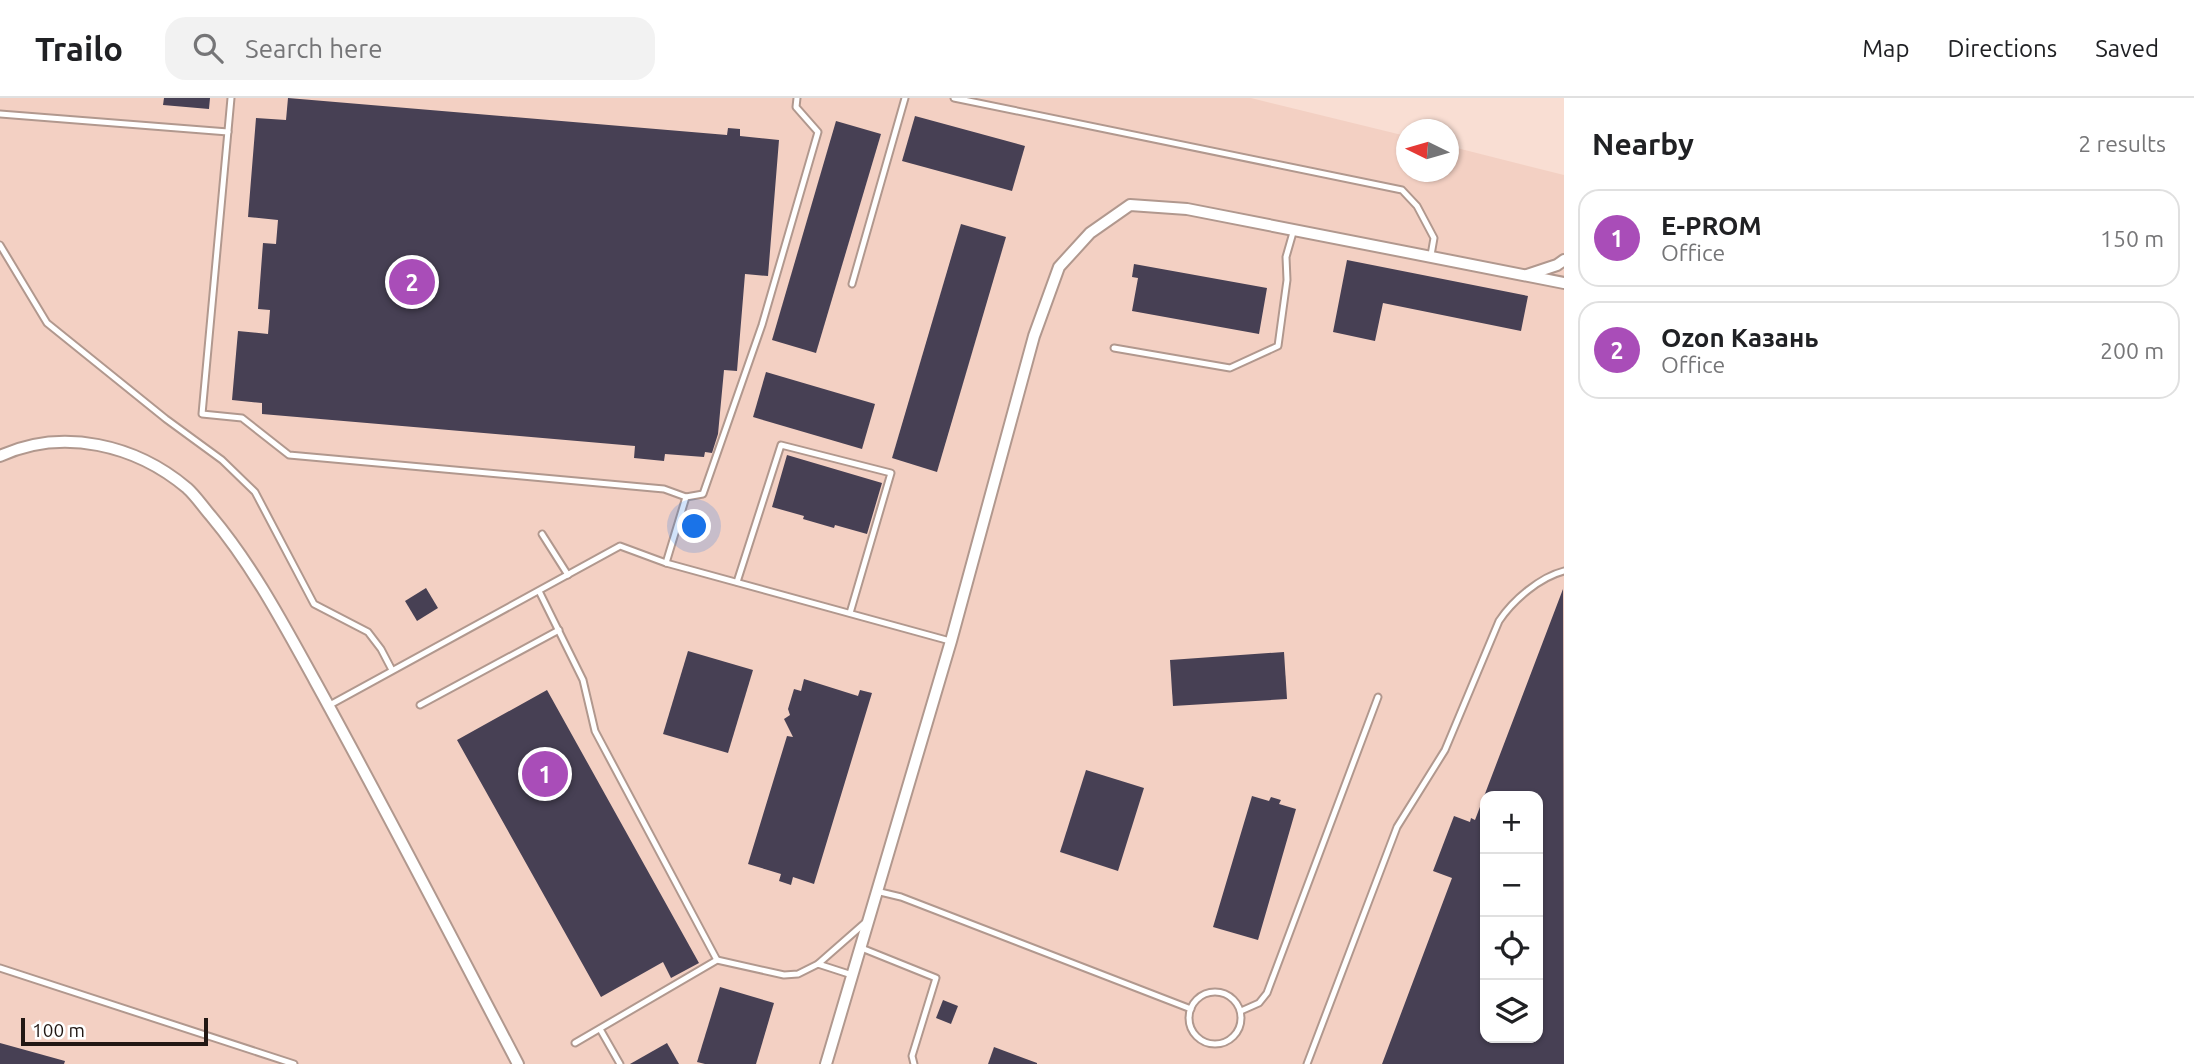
<!DOCTYPE html>
<html lang="en">
<head>
<meta charset="utf-8">
<style>
	body { margin:0; font-family:Ubuntu,sans-serif; background:#f2f2f2; color:#202124 }
	.controls { position:absolute; right:21px; bottom:21px; display:grid; overflow:hidden; border-radius:14px; box-shadow:0 2px 5px #0004 }
	.controls button { width:63px; height:63px; display:grid; place-items:center; padding:0; border:0; border-bottom:2px solid #e0e0e0; background:#fff; color:#202124; font:35px sans-serif }
	.compass { position:absolute; left:1396px; top:21px; width:63px; height:63px; border-radius:50%; background:#fff; box-shadow:0 2px 5px #0004; rotate:275deg }
	.scale { position:absolute; left:21px; bottom:18px; width:187px; box-sizing:border-box; padding-left:7px; border:4px solid #221814; border-top:0; font-size:19px; line-height:24px; white-space:nowrap; color:#221814; -webkit-text-stroke:5px #fff; paint-order:stroke }
	.you { position:absolute; left:695px; top:429px; width:24px; height:24px; margin:-18px; border:5px solid #fff; border-radius:50%; background:#1a73e8; box-shadow:0 0 0 10px #1a73e833 }
	.badge { display:grid; place-items:center; width:46px; height:46px; border-radius:50%; background:#a94db8; color:#fff; font-size:23px; font-weight:700 }
	.pin { position:absolute; translate:-50% -50%; border:4px solid #fff; box-shadow:0 2px 7px #0006 }
	.list { margin:0; padding:0; list-style:none }
	h2 { display:flex; justify-content:space-between; align-items:center; height:91px; margin:0; padding:0 28px; font-size:30px }
	h2 small { font-size:23px; font-weight:400; color:#757577 }
	.list li { display:grid; grid-template-columns:46px 1fr auto; gap:21px; align-items:center; box-sizing:border-box; height:98px; margin:0 14px 14px; padding:0 14px; border:2px solid #e0e0e0; border-radius:21px }
	.list b { display:block; font-size:26px; white-space:nowrap }
	.list p { margin:0; font-size:23px; white-space:nowrap; color:#757577 }
	.list em { font-size:23px; font-style:normal; color:#757577 }
	.icon { flex:none; width:38px; height:38px; fill:none; stroke:currentColor; stroke-width:2; stroke-linecap:round; stroke-linejoin:round }
	.map { position:relative; flex:none; width:1564px; height:966px; overflow:hidden }
	header { display:flex; align-items:center; gap:42px; box-sizing:border-box; height:98px; padding:0 35px; background:#fff; border-bottom:2px solid #e0e0e0 }
	header strong { font-size:33px }
	nav { display:flex; gap:38px; margin-inline-start:auto; font-size:24px }
	.search { width:490px; height:63px; background:#f2f2f2; display:flex; align-items:center; gap:18px; box-sizing:border-box; padding:0 24px; border-radius:21px; color:#757577; font-size:26px }
	main { display:flex }
	aside { flex:1; background:#fff }
	.map>svg:first-child { display:block }
</style>
</head>
<body>
<header>
<strong>Trailo</strong>
<div class="search"><svg class="icon" aria-label="search" viewBox="0 0 24 24"><circle cx="10" cy="10" r="6"/><path d="M15 15l6 6"/></svg>Search here</div>
<nav><a>Map</a><a>Directions</a><a>Saved</a></nav>
</header>
<main>
<div class="map">
<svg width="1564" height="966" viewBox="0 0 1564 966">
	<rect width="100%" height="100%" fill="#f9ded3"/>
	<path fill="#f3d0c3" fill-rule="evenodd" d="M 0,0 L 1251,0 L 1406,38 L 1406,74 L 1448,74 L 1449,48 L 1564,77 L 1564,966 L 0,966 ZM 1485,698 L 1538,698 L 1538,940 L 1485,940 Z"/>
	<g fill="#474054" fill-rule="evenodd">
		<polygon points="164,0 210,0 209,11 163,7"/>
		<polygon points="288,0 727,37 728,30 740,31 740,38 779,42 768,178 745,176 737,273 724,272 718,336 712,355 705,354 704,359 665,356 664,363 634,360 635,348 262,316 262,305 232,302 238,233 268,236 270,212 258,211 263,145 276,146 278,122 248,119 256,20 286,22"/>
		<polygon points="915,18 1025,48 1012,93 902,63"/>
		<polygon points="836,23 881,36 816,255 772,242"/>
		<polygon points="961,126 1006,139 937,374 892,360"/>
		<polygon points="1347,162 1528,198 1521,233 1383,205 1375,243 1333,234"/>
		<polygon points="1134,166 1267,190 1259,236 1132,213 1138,180 1132,179"/>
		<polygon points="766,274 875,306 862,351 753,319"/>
		<polygon points="787,357 882,385 867,436 835,427 834,430 803,421 804,418 772,409"/>
		<polygon points="426,490 438,510 417,523 405,503"/>
		<path d="M 1563,491 L 1564,966 L 1382,966 L 1452,780 L 1433,773 L 1454,718 L 1470,724 L 1471,720 L 1475,722 ZM 1485,698 L 1538,698 L 1538,940 L 1485,940 Z"/>
		<polygon points="688,553 753,572 728,655 663,636"/>
		<polygon points="1284,554 1287,601 1173,608 1170,562"/>
		<polygon points="804,581 858,598 860,592 872,595 814,786 793,779 791,787 779,783 781,776 748,766 787,638 793,639 784,621 790,617 788,611 794,591 801,593"/>
		<polygon points="547,592 699,865 671,880 663,864 601,899 457,642"/>
		<polygon points="1086,672 1144,690 1118,773 1060,754"/>
		<polygon points="1252,698 1269,703 1271,699 1281,702 1279,706 1296,711 1258,842 1213,829"/>
		<polygon points="720,889 774,905 756,966 705,966 697,964"/>
		<polygon points="943,902 958,908 951,926 936,920"/>
		<polygon points="0,945 65,963 64,966 0,966"/>
		<polygon points="667,945 679,966 630,966"/>
		<polygon points="994,949 1037,965 1037,966 988,966"/>
	</g>
	<g fill="none" stroke-linecap="round" stroke-linejoin="round">
		<defs>
			<g id="lane">
				<polyline points="231,0 202,316 242,320 289,357 664,391 686,399 703,396 762,227 818,34 796,9 797,0"/>
				<polyline points="954,0 1402,92 1417,108 1434,140 1431,157"/>
				<polyline points="0,16 228,34"/>
				<polyline points="0,147 47,225 166,321 222,362 255,394 314,506 368,534 381,551 392,572"/>
				<polyline points="852,186 905,0"/>
				<polyline points="1114,250 1230,270 1278,248 1287,182 1286,159 1294,131"/>
				<polyline points="542,436 568,477"/>
				<polyline points="666,465 686,399"/>
				<polyline points="737,484 781,347 891,375 850,515"/>
				<polyline points="539,493 583,582 595,633 717,862"/>
				<polyline points="420,607 559,532"/>
				<polyline points="328,608 620,448 666,465 950,543"/>
				<polyline points="876,793 901,799 1191,911"/>
				<polyline points="859,849 936,880 912,958 914,966"/>
				<polyline points="818,866 867,823"/>
				<polyline points="0,870 294,966"/>
				<circle cx="1215" cy="920" r="26"/>
				<polyline points="1241,913 1259,905 1267,895 1378,599"/>
				<polyline points="600,931 620,966"/>
				<polyline points="575,945 717,862 784,877 798,876 818,866 852,877"/>
				<path d="M 1307,966 L 1397,729 L 1445,652 L 1499,523 C 1513,502 1540,479 1564,473"/>
			</g>
			<g id="street">
				<polyline points="1527,177 1557,167 1564,162"/>
				<path d="M 0,358 C 63,329 136,347 187,390 C 196,398 203,409 211,418 C 253,468 284,527 315,583 C 385,710 451,838 518,966"/>
				<polyline points="826,966 951,543 1034,238 1059,169 1090,135 1130,107 1187,111 1564,185"/>
			</g>
		</defs>
		<use href="#lane" stroke="#b1988e" stroke-width="9"/>
		<use href="#street" stroke="#b1988e" stroke-width="14"/>
		<use href="#lane" stroke="#fff" stroke-width="5"/>
		<use href="#street" stroke="#fff" stroke-width="10"/>
	</g>
</svg>
<div class="controls">
<button>+</button>
<button>−</button>
<button><svg class="icon" aria-label="locate" viewBox="0 0 24 24"><circle cx="12" cy="12" r="6"/><path d="M12 2v4M12 18v4M2 12h4M18 12h4"/></svg></button>
<button><svg class="icon" aria-label="layers" viewBox="0 0 24 24"><path d="M12 4l9 5-9 5-9-5zM3 14l9 5 9-5"/></svg></button>
</div>
<svg class="compass" viewBox="-18 -18 36 36"><path d="M0-13l5 13h-10z" fill="#e53935"/><path d="M0 13l5-13h-10z" fill="#757577"/></svg>
<div class="scale">100 m</div>
<div class="you"></div>
<div class="pin badge" style="left:545px;top:676px">1</div>
<div class="pin badge" style="left:412px;top:184px">2</div>
</div>
<aside>
<h2>Nearby<small>2 results</small></h2>
<ul class="list">
<li><span class="badge">1</span><div><b>E-PROM</b><p>Office</p></div><em>150 m</em></li>
<li><span class="badge">2</span><div><b>Ozon Казань</b><p>Office</p></div><em>200 m</em></li>
</ul>
</aside>
</main>
</body>
</html>
